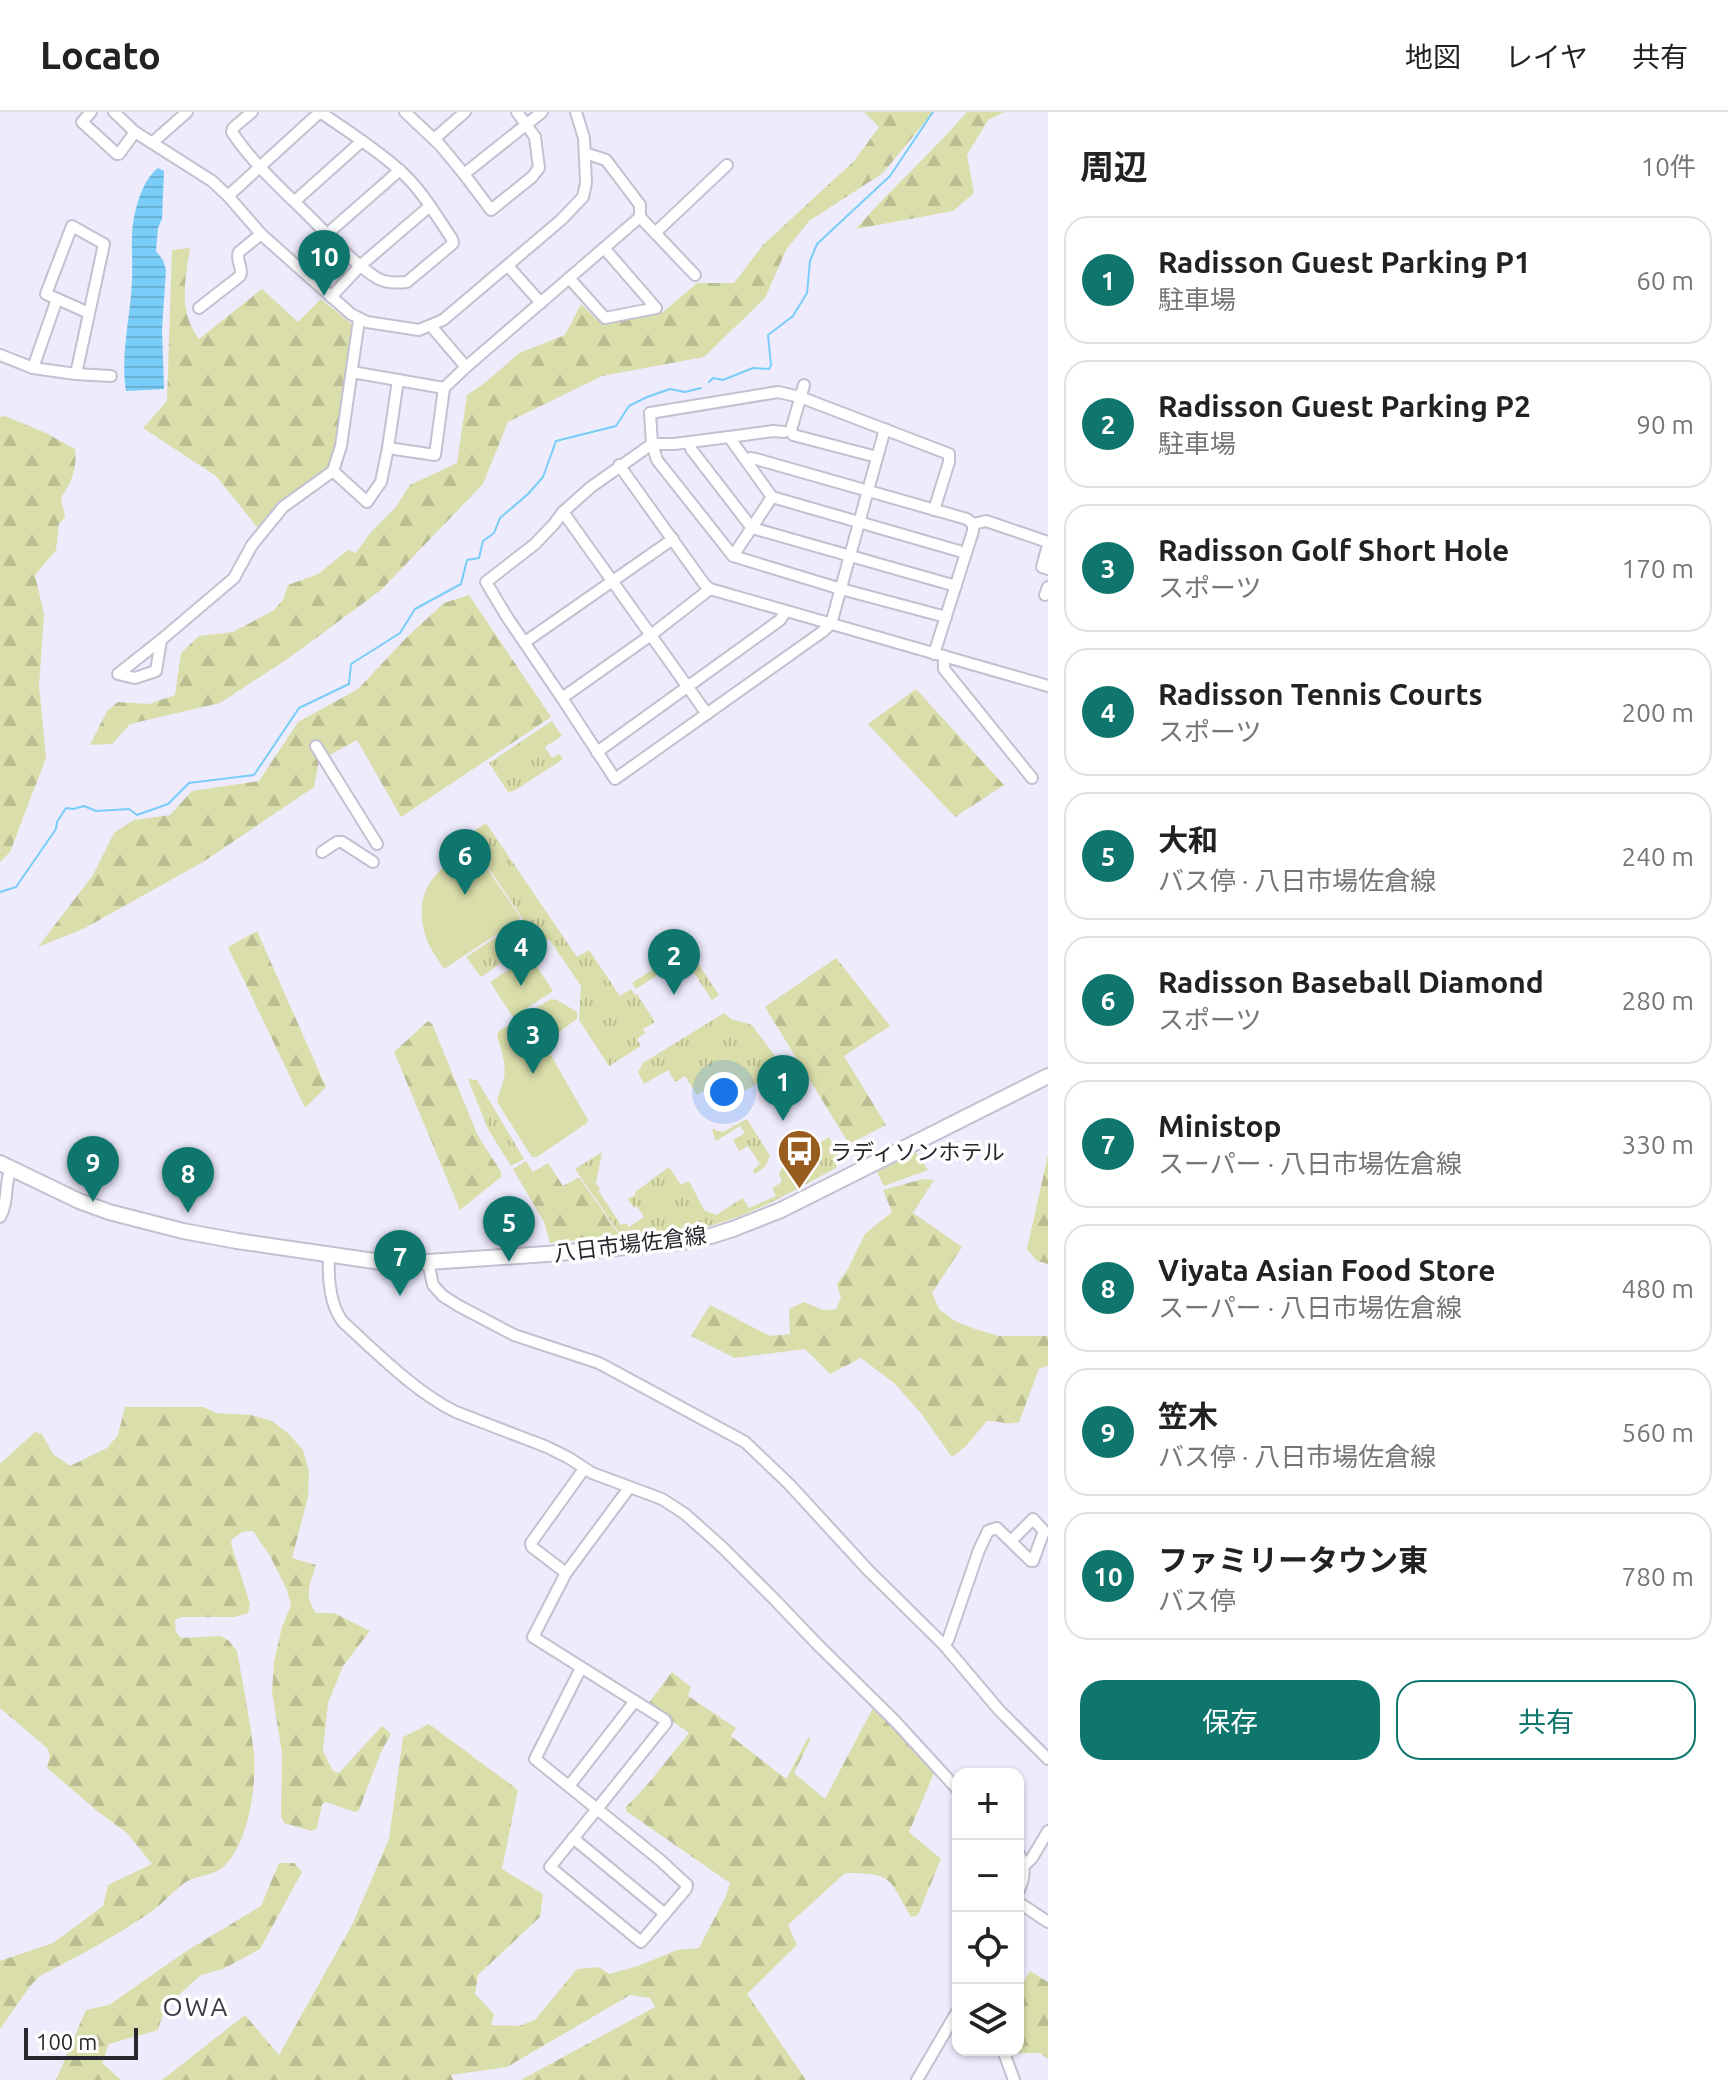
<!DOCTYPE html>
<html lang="ja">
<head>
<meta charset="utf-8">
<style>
	body { margin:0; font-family:Ubuntu,"Noto Sans JP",sans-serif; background:#f6f6f6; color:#222 }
	.controls { position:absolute; right:24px; bottom:24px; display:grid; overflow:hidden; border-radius:16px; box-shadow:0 2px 6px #0004 }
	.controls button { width:72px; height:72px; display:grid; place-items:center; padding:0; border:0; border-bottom:2px solid #e0e0e0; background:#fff; color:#222; font:40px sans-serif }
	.scale { position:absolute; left:24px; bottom:20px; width:114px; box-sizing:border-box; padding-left:8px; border:4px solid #28272d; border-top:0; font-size:22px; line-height:28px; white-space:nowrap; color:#28272d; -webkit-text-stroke:6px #fff; paint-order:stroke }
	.you { position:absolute; left:724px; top:980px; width:28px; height:28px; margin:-20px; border:6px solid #fff; border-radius:50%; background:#1a73e8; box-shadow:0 0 0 12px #1a73e833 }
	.badge { display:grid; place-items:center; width:52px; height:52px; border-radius:50%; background:#0f766e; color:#fff; font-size:26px; font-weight:700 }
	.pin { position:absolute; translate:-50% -66px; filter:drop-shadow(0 2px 4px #0008) }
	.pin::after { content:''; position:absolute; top:42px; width:28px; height:24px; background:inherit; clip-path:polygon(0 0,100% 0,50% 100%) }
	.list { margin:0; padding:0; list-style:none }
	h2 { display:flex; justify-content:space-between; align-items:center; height:104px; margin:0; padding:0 32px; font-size:34px }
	h2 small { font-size:26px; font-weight:400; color:#767676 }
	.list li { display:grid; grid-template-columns:52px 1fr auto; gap:24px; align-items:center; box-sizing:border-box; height:128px; margin:0 16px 16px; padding:0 16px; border:2px solid #e0e0e0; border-radius:24px }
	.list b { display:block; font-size:30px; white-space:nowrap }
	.list p { margin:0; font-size:26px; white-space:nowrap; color:#767676 }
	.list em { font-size:26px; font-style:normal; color:#767676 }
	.actions { display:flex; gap:16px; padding:24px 32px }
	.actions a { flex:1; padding:18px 0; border:2px solid #0f766e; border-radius:24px; text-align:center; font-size:28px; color:#0f766e }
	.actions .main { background:#0f766e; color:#fff }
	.icon { flex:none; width:44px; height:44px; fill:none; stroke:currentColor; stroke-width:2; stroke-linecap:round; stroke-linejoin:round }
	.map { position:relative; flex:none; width:1048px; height:1968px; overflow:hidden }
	header { display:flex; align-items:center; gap:48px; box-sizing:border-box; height:112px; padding:0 40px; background:#fff; border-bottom:2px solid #e0e0e0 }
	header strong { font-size:38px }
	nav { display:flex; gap:44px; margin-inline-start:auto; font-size:28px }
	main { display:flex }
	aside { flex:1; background:#fff }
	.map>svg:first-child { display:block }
</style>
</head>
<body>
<header>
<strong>Locato</strong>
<nav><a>地図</a><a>レイヤ</a><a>共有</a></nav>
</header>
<main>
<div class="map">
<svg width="1048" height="1968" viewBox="0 0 1048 1968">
	<defs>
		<pattern id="grass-tufts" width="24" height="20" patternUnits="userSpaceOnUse" patternTransform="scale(2)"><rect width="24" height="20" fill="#dadeaa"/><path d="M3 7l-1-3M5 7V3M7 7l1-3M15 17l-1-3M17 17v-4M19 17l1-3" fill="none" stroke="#bbbe93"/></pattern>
		<pattern id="forest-firs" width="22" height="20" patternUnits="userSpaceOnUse" patternTransform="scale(2)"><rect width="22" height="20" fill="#dadeaa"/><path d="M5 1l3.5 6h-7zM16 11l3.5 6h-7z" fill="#bbbe93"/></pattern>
		<pattern id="water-rules" width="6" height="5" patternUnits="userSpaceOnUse" patternTransform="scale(2)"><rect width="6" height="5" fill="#79cdf8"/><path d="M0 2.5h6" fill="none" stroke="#69b0d5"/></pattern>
	</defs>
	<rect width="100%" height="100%" fill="#eeebfc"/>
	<g fill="url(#grass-tufts)">
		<polygon points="552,609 562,624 545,635 552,646 559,642 563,647 514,679 508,680 489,651"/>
		<polygon points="486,711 577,845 589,838 620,884 631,877 635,883 637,882 655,910 643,917 645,921 637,927 641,934 609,954 579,908 581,874 549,827 529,840 524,835 481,865 466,845 523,807 467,724"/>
		<polygon points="686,836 689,838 719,883 712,888 684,846 636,877 632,871"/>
		<path d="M 724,901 L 731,907 L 752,913 L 783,955 L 735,985 C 720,964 717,971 697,983 L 685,964 L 675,970 L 668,958 L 644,972 L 638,960 L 643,951 Z"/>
		<polygon points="468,967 477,968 524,1047 511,1054 488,1017"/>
		<polygon points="747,1007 770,1044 765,1055 755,1062 753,1058 760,1052 748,1034 739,1039 733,1028 745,1021 740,1014 716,1029 712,1018 715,1016 715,1018 723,1020"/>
		<path d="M 829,1025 L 839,1045 L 836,1056 C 797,1077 757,1101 713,1113 C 683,1120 652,1122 621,1124 L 575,1057 L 602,1040 L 596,1071 L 600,1077 L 598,1078 L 621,1113 L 626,1111 L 629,1115 L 644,1105 L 637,1094 L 634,1096 L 628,1087 L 636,1082 L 635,1080 L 669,1055 L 681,1073 L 689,1069 L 704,1098 L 716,1103 L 743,1086 L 749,1096 L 776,1084 L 772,1076 L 782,1070 L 779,1062 L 782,1055 Z"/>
	</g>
	<g fill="url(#forest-firs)">
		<polygon points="864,0 933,0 883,61 809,109 786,138 765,186 704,245 602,264 508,310 483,372 381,478 289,546 220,591 130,612 112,632 90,633 107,599 118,590 149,592 175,583 181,541 199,524 233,520 274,498 283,488 288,473 318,462 348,438 356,441 371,420 395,396 410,373 457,351 467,283 486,270 519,241 565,223 581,192 601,212 663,200 697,171 734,171 763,133 854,49 879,15"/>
		<path d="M 967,0 L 1005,0 L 988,8 L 967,43 L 974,81 L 953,99 L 856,117 C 891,76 932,41 967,0 Z"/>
		<path d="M 190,136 C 185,169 178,199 199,227 L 262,177 L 298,210 L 321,187 L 354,214 L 333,354 L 280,394 L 257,415 L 216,364 L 143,316 L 167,289 L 172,138 Z"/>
		<path d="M 5,304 L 46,321 L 75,337 C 77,359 72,368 61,386 L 65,405 L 59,412 L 56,438 L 35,463 L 44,502 L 39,574 L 46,646 L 10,740 L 0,750 L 0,305 Z"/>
		<polygon points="469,483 551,605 401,705 357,628 319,649 314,675 203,750 85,816 38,835 93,763 114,721 134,708 170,703 192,679 259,669 298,610 358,577 408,524 444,491"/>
		<polygon points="916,577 1004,673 955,705 868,612"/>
		<polygon points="257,819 326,975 305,996 228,835"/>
		<polygon points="836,846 890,914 844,944 886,1013 849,1032 765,895"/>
		<polygon points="428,909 432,912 478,1024 501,1060 501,1065 460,1098 394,940"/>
		<polygon points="1048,1043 1048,1152 1037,1149 1027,1137"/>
		<polygon points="526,1049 533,1060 548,1051 563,1074 579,1065 620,1124 550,1131 544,1110 513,1057"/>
		<path d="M 923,1067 L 934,1068 L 913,1101 L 962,1135 L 932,1181 L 939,1197 L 955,1209 L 975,1217 L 999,1224 L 1048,1224 L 1048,1254 L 1039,1257 L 1019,1310 C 1006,1314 1000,1308 987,1309 L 965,1335 L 952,1345 L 920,1300 L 894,1271 L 861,1246 L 830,1262 L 805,1237 L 735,1246 L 691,1224 L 710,1193 L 770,1224 L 790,1222 L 789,1197 L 804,1190 L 823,1198 L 836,1197 L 841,1186 L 837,1172 L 848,1157 L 865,1122 L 892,1100 L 883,1078 Z"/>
		<path d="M 125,1295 L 203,1295 L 216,1301 L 251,1303 L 272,1309 L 288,1321 L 303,1338 L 309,1359 L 308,1385 L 292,1446 L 316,1453 C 310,1473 303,1482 316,1501 L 334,1501 L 370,1519 L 343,1554 L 328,1591 L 323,1639 L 333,1659 L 339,1661 L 382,1614 L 391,1622 L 381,1640 L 359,1698 L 355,1700 L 326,1690 L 322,1692 L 317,1716 L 312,1719 L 284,1711 L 281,1705 L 282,1641 L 272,1580 L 274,1550 L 282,1515 L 291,1493 L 287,1478 L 270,1444 L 253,1419 L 242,1420 L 232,1427 L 231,1432 L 250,1492 L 248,1501 L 235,1505 L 181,1505 L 175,1508 L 176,1520 L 181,1526 L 221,1524 L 229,1529 L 237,1539 C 243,1573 250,1607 254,1642 C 257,1673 248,1735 222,1756 C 211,1765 194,1763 183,1772 C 172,1781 162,1792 151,1800 C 116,1824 77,1845 40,1864 L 30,1874 L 0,1917 L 0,1849 L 53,1831 L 103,1794 L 108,1773 L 152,1752 L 127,1721 L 97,1699 L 47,1656 L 50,1643 L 47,1636 L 0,1596 L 0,1352 L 35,1320 L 42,1322 L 53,1342 L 70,1354 L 107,1336 L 118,1323 Z"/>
		<path d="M 672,1560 L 691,1575 L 688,1584 L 736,1616 L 731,1624 L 786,1667 L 808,1626 L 811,1626 L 794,1661 L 825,1687 L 874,1594 L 934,1661 L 909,1720 L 941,1747 L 918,1803 L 911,1805 C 888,1765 893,1761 845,1761 L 788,1813 L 797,1833 L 747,1882 L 806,1968 L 521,1968 L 655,1895 L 650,1886 L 630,1883 L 507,1955 L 451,1963 L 453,1968 L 162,1968 L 245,1903 L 279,1943 L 352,1813 L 389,1727 L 403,1625 L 429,1612 L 518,1678 L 502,1757 L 543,1782 L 540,1805 L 478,1863 L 475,1882 L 494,1902 L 491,1913 L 519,1914 L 535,1908 L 577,1857 L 599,1855 L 609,1862 L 638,1854 L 677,1838 L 699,1836 L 726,1784 L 730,1771 L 626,1699 L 626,1695 L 647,1673 L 689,1621 L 648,1592 Z"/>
		<polygon points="279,1751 294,1751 302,1760 260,1837 223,1857 201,1863 165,1895 158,1918 109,1932 102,1951 121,1968 56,1968 86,1898 109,1893 188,1838 261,1794"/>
		<polygon points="1030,1859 1048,1870 1048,1947 1040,1941 1009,1941 1008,1938 1018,1938 1018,1879"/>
	</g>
	<g fill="#dadeaa">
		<path d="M 471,733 L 521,806 L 444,857 C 438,847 429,836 426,825 C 411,778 437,758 471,733 Z"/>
		<polygon points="530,844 553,879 513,905 490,870"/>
		<path d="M 551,887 L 557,888 L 577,900 L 577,907 L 555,923 L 549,940 L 588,1008 L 587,1011 L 537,1045 L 532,1045 L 497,990 C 498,982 501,978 503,970 C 508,954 501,938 497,923 L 499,919 Z"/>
		<polygon points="915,1039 928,1058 884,1074 877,1060"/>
	</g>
	<path fill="url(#water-rules)" d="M 158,56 L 164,59 L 162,107 L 158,116 L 156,139 L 163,148 L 166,158 L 162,217 L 164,277 L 126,279 C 120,241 131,204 132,167 C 133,146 130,126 134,105 C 138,87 144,67 158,56 Z"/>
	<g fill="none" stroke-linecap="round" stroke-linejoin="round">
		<g stroke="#79cdf8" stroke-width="2">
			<polyline points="709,270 713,266 723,268 753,256 769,257 771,253 768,223 793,204 807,181 810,149 817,132 890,64 933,0"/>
			<polyline points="0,780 16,775 56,717 57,710 66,696 73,697 84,694 96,699 129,697 137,703 168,692 189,671 254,663 299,596 349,572 351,552 400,521 415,497 461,472 467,448 479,446 483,429 494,421 500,406 528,382 543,365 556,329 616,314 629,294 647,285 670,277 685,280 701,276"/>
		</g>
		<defs>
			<g id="minor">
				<polyline points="91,0 82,10 117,42 119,42 135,20"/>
				<polyline points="114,0 135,20 212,69 228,84 262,123 351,202 367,210 419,218 443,208 561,108 583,85 586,71 584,26 576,0"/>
				<path d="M 252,0 L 233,16 L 232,20 C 252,51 286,81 312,107 C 331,126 354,152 377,166 C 385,171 397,171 407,170 L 450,134 L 453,131 L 452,127 C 436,103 420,75 397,56 C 373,35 346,18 320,0"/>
				<polyline points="405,0 440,33 464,62 491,98 532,65 539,56 535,25 517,0"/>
				<polyline points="434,27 465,0"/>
				<polyline points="152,31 187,0"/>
				<polyline points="464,62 542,0"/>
				<polyline points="228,84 320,0"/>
				<polyline points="295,89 362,29"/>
				<polyline points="640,105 695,163"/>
				<polyline points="655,121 727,53"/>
				<polyline points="327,122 400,58"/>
				<polyline points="508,154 541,191"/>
				<polyline points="569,166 605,206 656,196 604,136"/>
				<polyline points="331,185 361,153 430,94"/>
				<path d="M 199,196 L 240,164 C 244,156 235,149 239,140 L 261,122"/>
				<polyline points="431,214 466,255"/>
				<polyline points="0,243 33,256 76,262 111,264"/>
				<polyline points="33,256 57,187"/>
				<polyline points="352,260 444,276"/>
				<polyline points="76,262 104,132 72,114 46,182 89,201"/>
				<polyline points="804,273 791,318 793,323 877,345"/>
				<polyline points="729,325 773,319 784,320"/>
				<polyline points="690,330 691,337 752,416 956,474"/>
				<polyline points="388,336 435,343 444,276 466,255 640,105 640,93 606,48 585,41"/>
				<polyline points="746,348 750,346 756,347 967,407 973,412 973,419 934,542"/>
				<polyline points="619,353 705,473 710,477 1048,574"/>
				<polyline points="333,359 367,390 381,370 388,336 398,268"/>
				<polyline points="772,385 966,441"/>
				<polyline points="934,398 949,350 949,342 800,285 778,280 650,301 652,332 657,348 733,444 841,477 946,505"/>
				<polyline points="563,400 707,602"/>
				<polyline points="973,412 986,409 1048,430"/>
				<polyline points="1048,433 1042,455 1048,457"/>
				<polyline points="710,477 651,523 562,586 507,505 486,470 535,432 554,412 563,400 591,375 652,332 674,332 729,325 772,385 733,444"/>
				<polyline points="1045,483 1048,475"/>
				<polyline points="161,528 234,466 252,433 283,395 333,359 341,334 359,208"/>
				<polygon points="161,528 156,559 135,566 118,562"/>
				<polyline points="525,530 673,427"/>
				<polyline points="944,544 944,557 1032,666"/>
				<polyline points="562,586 615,667 822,520 831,512 885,317"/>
				<polyline points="316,634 377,732"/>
				<polyline points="597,640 780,508 786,499"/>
				<polyline points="322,740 337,730 342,730 373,750"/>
				<path d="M 0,1105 C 9,1090 4,1072 11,1056"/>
				<path d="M 329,1144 C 328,1165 329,1192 343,1210 C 376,1240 415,1280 456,1300 L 547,1335 L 569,1346 L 592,1361 L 662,1387 L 685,1402 L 721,1434 L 775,1488 L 817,1532 L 895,1609 L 958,1678"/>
				<polyline points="428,1150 433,1173 443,1184 459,1194 514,1223 599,1251 745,1330 789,1372 868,1458 944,1533 999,1598 1048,1647"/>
				<polyline points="566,1461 532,1435 531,1431 584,1357"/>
				<polyline points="944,1533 948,1528 979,1438 988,1419 997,1416 1031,1449 1033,1449 1044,1419 1033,1407 1011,1429"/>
				<polyline points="581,1556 535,1647 597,1697 666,1611 665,1608 533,1525 566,1461 629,1376"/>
				<polyline points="569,1674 635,1589"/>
				<polygon points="597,1697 660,1748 687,1773 686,1777 641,1830 550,1755"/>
				<polyline points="573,1726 665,1802"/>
				<path d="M 1018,1740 C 1026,1755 1025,1766 1018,1780"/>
				<polyline points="1024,1754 1032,1746 1048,1719"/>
				<polyline points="1018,1790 1048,1810"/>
				<polyline points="1003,1938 1014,1968"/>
				<polyline points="917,1968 958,1898"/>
			</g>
			<polyline id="major" points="0,1051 79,1089 109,1100 183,1119 237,1129 381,1150 428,1150 547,1142 682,1130 711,1124 733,1117 781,1098 1048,964"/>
		</defs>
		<use href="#minor" stroke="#c3c0d1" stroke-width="14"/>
		<use href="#major" stroke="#c3c0d1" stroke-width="18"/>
		<use href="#minor" stroke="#fff" stroke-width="10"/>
		<use href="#major" stroke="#fff" stroke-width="14"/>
	</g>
	<defs>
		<symbol id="bus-pin" viewBox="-11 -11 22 30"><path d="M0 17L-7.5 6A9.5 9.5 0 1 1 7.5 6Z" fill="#985c1e" stroke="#fff"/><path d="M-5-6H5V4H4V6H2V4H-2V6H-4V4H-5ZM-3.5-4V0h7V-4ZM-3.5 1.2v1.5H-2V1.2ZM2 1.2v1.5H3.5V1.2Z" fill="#fff"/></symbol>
	</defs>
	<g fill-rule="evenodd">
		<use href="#bus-pin" x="774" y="1014" width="51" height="69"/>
	</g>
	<g text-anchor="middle" stroke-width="7" stroke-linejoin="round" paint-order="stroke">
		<g font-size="22" fill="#28272d" stroke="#fff" text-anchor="start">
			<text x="830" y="1048">ラディソンホテル</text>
		</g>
		<g font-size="22" fill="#28272d" stroke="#fff">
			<text transform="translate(630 1132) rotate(-7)" y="8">八日市場佐倉線</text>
		</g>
		<g font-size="26" letter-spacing="2" fill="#3d3b48" stroke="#fff">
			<text x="196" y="1904">OWA</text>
		</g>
	</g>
</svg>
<div class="controls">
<button>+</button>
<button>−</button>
<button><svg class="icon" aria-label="locate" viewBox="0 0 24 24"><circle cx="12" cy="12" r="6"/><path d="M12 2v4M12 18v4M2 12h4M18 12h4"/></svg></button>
<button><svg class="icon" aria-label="layers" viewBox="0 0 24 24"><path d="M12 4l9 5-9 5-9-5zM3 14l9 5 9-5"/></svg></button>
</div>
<div class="scale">100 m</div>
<div class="you"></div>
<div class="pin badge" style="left:783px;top:1009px">1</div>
<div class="pin badge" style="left:674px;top:883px">2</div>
<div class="pin badge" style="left:533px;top:962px">3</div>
<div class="pin badge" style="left:521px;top:874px">4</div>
<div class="pin badge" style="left:509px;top:1150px">5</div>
<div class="pin badge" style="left:465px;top:783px">6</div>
<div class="pin badge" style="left:400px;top:1184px">7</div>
<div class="pin badge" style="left:188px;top:1101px">8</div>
<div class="pin badge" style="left:93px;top:1090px">9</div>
<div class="pin badge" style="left:324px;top:184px">10</div>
</div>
<aside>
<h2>周辺<small>10件</small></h2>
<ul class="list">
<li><span class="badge">1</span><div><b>Radisson Guest Parking P1</b><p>駐車場</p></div><em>60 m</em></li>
<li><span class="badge">2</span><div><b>Radisson Guest Parking P2</b><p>駐車場</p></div><em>90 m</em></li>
<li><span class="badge">3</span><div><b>Radisson Golf Short Hole</b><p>スポーツ</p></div><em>170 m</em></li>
<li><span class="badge">4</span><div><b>Radisson Tennis Courts</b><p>スポーツ</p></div><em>200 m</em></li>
<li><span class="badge">5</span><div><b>大和</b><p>バス停 · 八日市場佐倉線</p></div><em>240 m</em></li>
<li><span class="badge">6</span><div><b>Radisson Baseball Diamond</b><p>スポーツ</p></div><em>280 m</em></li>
<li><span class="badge">7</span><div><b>Ministop</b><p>スーパー · 八日市場佐倉線</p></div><em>330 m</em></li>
<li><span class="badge">8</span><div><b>Viyata Asian Food Store</b><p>スーパー · 八日市場佐倉線</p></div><em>480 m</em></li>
<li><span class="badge">9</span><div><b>笠木</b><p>バス停 · 八日市場佐倉線</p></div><em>560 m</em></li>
<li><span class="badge">10</span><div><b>ファミリータウン東</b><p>バス停</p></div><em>780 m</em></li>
</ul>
<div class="actions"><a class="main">保存</a><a>共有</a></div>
</aside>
</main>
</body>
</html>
